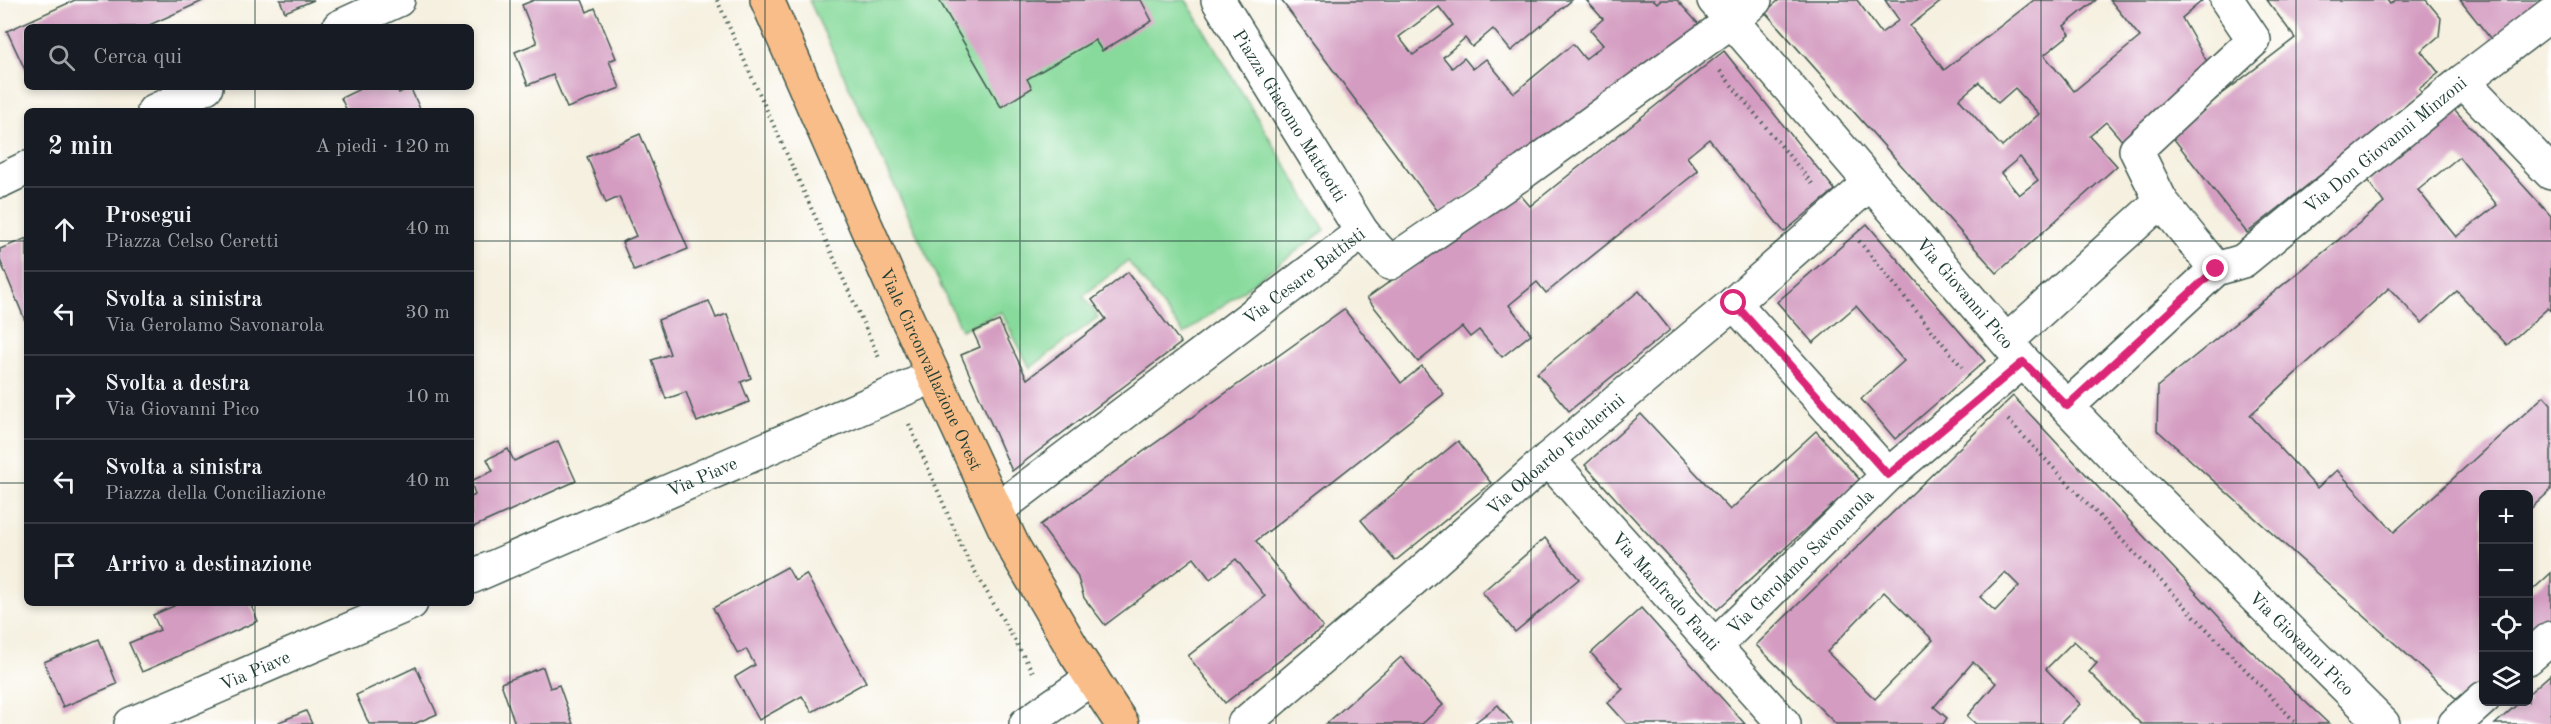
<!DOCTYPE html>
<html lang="it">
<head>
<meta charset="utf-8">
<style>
	body { margin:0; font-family:"Old Standard TT",serif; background:#20242c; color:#f1f3f6 }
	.controls { position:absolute; right:18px; bottom:18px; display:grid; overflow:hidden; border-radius:9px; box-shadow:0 3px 9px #0003 }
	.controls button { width:54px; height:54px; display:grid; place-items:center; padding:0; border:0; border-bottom:2px solid #363941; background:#171b24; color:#f1f3f6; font:30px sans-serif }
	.stop { position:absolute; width:18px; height:18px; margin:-14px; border:4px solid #db2777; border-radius:50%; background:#fff }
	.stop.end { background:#db2777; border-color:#fff; box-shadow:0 2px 6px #0008 }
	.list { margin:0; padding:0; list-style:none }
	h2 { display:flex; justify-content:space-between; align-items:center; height:78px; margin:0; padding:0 24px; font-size:26px }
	h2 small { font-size:20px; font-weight:400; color:#9ea1a6 }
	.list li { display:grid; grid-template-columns:39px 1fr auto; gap:18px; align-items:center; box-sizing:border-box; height:84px; padding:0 24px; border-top:2px solid #363941 }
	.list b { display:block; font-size:22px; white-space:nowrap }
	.list p { margin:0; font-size:20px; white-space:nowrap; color:#9ea1a6 }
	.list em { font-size:20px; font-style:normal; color:#9ea1a6 }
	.icon { flex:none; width:33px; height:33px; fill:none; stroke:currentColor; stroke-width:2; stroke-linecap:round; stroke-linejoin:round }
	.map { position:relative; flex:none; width:2551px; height:724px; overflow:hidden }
	.search { position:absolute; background:#171b24; box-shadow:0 3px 9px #0003; left:24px; top:24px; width:450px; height:66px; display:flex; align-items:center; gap:15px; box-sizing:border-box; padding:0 21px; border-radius:9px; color:#9ea1a6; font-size:22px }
	.panel { position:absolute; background:#171b24; box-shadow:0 3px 9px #0003; left:24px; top:108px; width:450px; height:498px; border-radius:9px }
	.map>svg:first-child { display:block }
</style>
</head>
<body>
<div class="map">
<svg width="2551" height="724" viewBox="0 0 2551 724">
	<rect width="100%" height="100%" fill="#fff"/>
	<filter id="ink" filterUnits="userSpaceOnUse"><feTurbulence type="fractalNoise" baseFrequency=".0167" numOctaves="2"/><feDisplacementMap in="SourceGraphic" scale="12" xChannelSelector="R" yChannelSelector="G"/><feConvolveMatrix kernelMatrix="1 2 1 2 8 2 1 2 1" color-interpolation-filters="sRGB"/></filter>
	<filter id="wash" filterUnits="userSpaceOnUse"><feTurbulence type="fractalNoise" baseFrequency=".008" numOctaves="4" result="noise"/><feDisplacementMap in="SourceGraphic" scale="24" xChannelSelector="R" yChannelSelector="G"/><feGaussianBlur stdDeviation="1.35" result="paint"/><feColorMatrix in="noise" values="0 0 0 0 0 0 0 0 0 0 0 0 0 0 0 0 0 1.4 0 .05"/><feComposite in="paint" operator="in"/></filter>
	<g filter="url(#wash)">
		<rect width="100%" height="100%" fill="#f5f0df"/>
		<polygon fill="#87da9b" stroke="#538c68" stroke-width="1.5" points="809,0 1186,0 1325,230 1184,334 1128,261 1083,296 1098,317 1030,368 1001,312 961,330"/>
		<g id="blocks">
			<g fill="#d49cc1" fill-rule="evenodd">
				<polygon points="75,0 205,0 145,27 27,27 27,74 7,31"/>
				<polygon points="280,0 314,0 285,12"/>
				<polygon points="534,0 582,0 587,12 595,8 616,58 609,61 620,88 567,108 553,75 528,85 515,52 537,43 522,5"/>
				<polygon points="939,0 1141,0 1152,21 1102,51 1095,40 1027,79 1032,88 1001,107"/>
				<path d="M 1281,0 L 1572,0 L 1511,51 L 1493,29 L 1472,47 L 1465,38 L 1443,57 L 1452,68 L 1464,58 L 1473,69 L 1486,59 L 1514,93 L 1573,44 L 1585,59 L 1603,45 L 1590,30 L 1603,19 L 1586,0 L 1654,0 L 1657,3 L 1660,0 L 1677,0 L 1705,31 L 1440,214 ZM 1439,7 L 1453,25 L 1413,55 L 1399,37 Z"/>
				<path d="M 1779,0 L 1857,0 L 1881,33 L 1899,20 L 1885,0 L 1943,0 L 1910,26 L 1944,70 L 2034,0 L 2096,0 L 2064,26 L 2070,34 L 2044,55 L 2074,91 L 2140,37 L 2110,0 L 2203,0 L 2182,18 L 2210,67 L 2124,143 L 2106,122 L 2090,136 L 2117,166 L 1997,273 L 1765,12 ZM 1979,82 L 1998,103 L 2015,88 L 2039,114 L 2002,147 L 1959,99 ZM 2020,157 L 2038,180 L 2019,195 L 2001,173 Z"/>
				<polygon points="2267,0 2387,0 2390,4 2396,0 2426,0 2441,18 2439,36 2421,51 2439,73 2419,89 2423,94 2247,233 2170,134 2295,38"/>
				<polygon points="2460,0 2549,0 2494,43"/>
				<polygon points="1724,51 1835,190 1784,232 1709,139 1687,157 1698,171 1546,293 1537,282 1509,305 1531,334 1502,357 1479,330 1470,337 1462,327 1418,362 1367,298 1517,191 1530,206"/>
				<polygon points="364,87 396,87 399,93 410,87 421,111 347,111 341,98"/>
				<path d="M 2454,109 L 2551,216 L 2551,311 L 2548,308 L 2507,345 L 2457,291 L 2422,323 L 2389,288 L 2250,415 L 2317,488 L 2337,470 L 2394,532 L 2544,396 L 2551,404 L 2551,490 L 2528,511 L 2528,494 L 2484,494 L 2484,683 L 2461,703 L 2157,430 L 2158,386 L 2384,203 L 2368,181 ZM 2459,157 L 2497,205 L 2456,237 L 2418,190 Z"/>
				<polygon points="640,134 688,249 634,271 622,242 636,236 619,197 606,203 587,157"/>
				<polygon points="1867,224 1985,361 1895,439 1861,399 1904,361 1856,306 1813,343 1777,302"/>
				<polygon points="27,238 27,325 0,260 0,249"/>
				<polygon points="1128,272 1181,343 1012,471 961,355 980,347 973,332 999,321 1027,379 1106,319 1092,300"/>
				<polygon points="1639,291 1670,330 1569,411 1537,373"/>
				<polygon points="709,301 716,318 727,314 751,378 741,382 749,402 697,422 686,392 666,399 652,360 670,354 658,320"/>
				<polygon points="1344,309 1401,383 1422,366 1444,394 1256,541 1323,627 1225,703 1188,656 1265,596 1236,559 1210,579 1194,558 1105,625 1084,598 1077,575 1040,525"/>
				<path d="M 2013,396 L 2247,647 L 2329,724 L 2141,724 L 2089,672 L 2097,663 L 2074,641 L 2046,669 L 2080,704 L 2060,724 L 1976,724 L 1967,716 L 1996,683 L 1973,662 L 1934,707 L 1947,718 L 1943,724 L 1836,724 L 1756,645 ZM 2005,572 L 2019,586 L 1995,611 L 1980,597 ZM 1884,592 L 1933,640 L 1875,699 L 1827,652 Z"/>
				<polygon points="1641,414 1730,510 1816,431 1860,480 1717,610 1585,465"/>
				<polygon points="558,441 576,481 471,528 471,497 475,495 471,481 493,471 487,459 508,449 514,461"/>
				<polygon points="1458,441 1491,483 1395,561 1361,520"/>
				<polygon points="1545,538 1579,579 1515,632 1482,592"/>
				<polygon points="787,567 795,581 806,574 866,682 812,712 802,696 759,720 735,677 755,665 746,649 738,654 713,608"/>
				<polygon points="2551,573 2551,621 2528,642 2528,594"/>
				<polygon points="172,603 250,603 258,621 142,672 129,643 160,630 153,615 174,606"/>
				<polygon points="1641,608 1682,654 1745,724 1627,724 1608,703 1623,689 1591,653"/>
				<polygon points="99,639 117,684 63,707 44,662"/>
				<polygon points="1401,657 1443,705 1422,724 1326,724"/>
				<polygon points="416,667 437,714 414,724 369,724 356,695"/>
				<polygon points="543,667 550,688 559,685 573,724 515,724 501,683"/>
				<polygon points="2551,674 2551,724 2495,724 2520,702 2528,702 2528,694"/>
				<polygon points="1498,705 1513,724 1473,724"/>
				<polygon points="306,711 312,724 279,724 279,722"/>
			</g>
		</g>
	</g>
	<g filter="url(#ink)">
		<use href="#blocks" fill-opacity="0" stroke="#3f584e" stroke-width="1.5"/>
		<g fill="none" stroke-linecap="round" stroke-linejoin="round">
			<defs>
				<g id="minor">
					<path id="s1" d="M 1218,0 L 1362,232 L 1390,263 L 1525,171 L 1733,20 L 1755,0"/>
					<path id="s2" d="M 1714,0 L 2023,361 L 2127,470 L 2383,724"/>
					<polyline points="339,27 398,0"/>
					<polyline points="2463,81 2551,173"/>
					<polyline points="154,111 206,87"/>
					<polyline points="0,181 27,168"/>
					<polyline points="2161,201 2136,150 2254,40 2227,0"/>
					<path id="s3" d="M 2216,269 L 2243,261 L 2463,81 L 2551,14"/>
					<polyline points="1734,303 1888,475"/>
					<polyline points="2007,341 2161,201 2216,269 2068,406"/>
					<path id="s4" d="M 1548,459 L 1784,724"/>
					<path id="s5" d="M 997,510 L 1362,232"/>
					<path id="s6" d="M 471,577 L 934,376"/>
					<path id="s7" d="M 1715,646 L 1888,475 L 2023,361"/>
					<polyline points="2528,658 2551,638"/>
					<path id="s8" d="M 131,724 L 411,603"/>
					<polyline points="1026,724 1092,678"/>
					<path id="s9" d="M 1244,724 L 1416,577 L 1548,459 L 1734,303 L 1869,184"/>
					<polyline points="2455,724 2484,698"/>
				</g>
				<g id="major">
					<path id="s10" d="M 767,0 L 894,290 L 1013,546 L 1076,654 L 1122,724"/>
				</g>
			</defs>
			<use href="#minor" stroke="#3f584e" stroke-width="36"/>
			<use href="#major" stroke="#3f584e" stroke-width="36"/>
			<g stroke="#3f584e" stroke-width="4" stroke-dasharray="1.5 4.5" stroke-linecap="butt">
				<polyline points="717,0 880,360"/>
				<polyline points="1720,71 1814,186"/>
				<polyline points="1859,241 1962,367"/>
				<polyline points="2008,420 2297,724"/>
				<polyline points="909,424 965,554 1034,674"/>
			</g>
			<use href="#minor" stroke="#fff" stroke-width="33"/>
			<use href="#major" stroke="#f8bd88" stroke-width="33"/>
		</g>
	</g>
	<g fill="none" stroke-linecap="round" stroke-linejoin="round" filter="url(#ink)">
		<polyline stroke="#db2777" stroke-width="8" points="1734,303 1888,475 2023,362 2067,406 2216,269"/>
	</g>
	<path fill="none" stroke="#1f3d34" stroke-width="1.5" stroke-opacity="0.55" d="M 255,0 L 255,27M 510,0 L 510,724M 765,0 L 765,724M 1020,0 L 1020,724M 1276,0 L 1276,724M 1531,0 L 1531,724M 1786,0 L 1786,724M 2041,0 L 2041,724M 2296,0 L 2296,724M 255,87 L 255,111M 0,241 L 27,241M 471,241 L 2551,241M 0,483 L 27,483M 471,483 L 2551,483M 255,603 L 255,724"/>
	<g text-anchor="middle" stroke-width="4.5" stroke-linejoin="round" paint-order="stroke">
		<g font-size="18" fill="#1f3d34" stroke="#fff">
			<text dy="6" stroke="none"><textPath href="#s1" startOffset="136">Piazza Giacomo Matteotti</textPath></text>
			<text dy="6" stroke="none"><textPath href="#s3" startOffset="212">Via Don Giovanni Minzoni</textPath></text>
			<text dy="6" stroke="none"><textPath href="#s5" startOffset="386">Via Cesare Battisti</textPath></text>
			<text dy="6" stroke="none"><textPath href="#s2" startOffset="386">Via Giovanni Pico</textPath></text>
			<text dy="6" stroke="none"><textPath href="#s10" startOffset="404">Viale Circonvallazione Ovest</textPath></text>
			<text dy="6" stroke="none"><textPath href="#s9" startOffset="412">Via Odoardo Focherini</textPath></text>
			<text dy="6" stroke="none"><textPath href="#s6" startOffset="252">Via Piave</textPath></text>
			<text dy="6" stroke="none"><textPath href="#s7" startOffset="120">Via Gerolamo Savonarola</textPath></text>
			<text dy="6" stroke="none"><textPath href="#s4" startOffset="177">Via Manfredo Fanti</textPath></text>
			<text dy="6" stroke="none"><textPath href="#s2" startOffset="872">Via Giovanni Pico</textPath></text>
			<text dy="6" stroke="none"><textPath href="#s8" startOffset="135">Via Piave</textPath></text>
		</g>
	</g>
</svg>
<div class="controls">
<button>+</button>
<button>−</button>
<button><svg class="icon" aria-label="locate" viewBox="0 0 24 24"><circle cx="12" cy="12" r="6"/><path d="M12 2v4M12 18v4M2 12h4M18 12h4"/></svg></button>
<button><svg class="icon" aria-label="layers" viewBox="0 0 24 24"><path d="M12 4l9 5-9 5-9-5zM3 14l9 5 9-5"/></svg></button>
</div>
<div class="stop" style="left:1734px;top:303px"></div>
<div class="stop end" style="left:2216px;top:269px"></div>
<div class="search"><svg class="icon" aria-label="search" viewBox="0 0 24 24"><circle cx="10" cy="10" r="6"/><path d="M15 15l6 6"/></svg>Cerca qui</div>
<section class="panel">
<h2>2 min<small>A piedi · 120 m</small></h2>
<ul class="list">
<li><svg class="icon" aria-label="ahead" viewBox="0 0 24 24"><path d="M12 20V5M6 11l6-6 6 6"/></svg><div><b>Prosegui</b><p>Piazza Celso Ceretti</p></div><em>40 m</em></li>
<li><svg class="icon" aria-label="left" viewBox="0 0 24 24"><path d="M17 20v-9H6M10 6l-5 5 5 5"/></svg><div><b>Svolta a sinistra</b><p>Via Gerolamo Savonarola</p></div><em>30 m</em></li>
<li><svg class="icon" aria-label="right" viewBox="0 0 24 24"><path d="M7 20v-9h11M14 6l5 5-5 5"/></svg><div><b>Svolta a destra</b><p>Via Giovanni Pico</p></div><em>10 m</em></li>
<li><svg class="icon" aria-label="left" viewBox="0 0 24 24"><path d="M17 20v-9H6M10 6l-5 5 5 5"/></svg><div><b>Svolta a sinistra</b><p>Piazza della Conciliazione</p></div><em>40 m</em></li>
<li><svg class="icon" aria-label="arrive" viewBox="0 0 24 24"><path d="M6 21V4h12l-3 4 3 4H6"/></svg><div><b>Arrivo a destinazione</b></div></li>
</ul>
</section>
</div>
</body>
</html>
